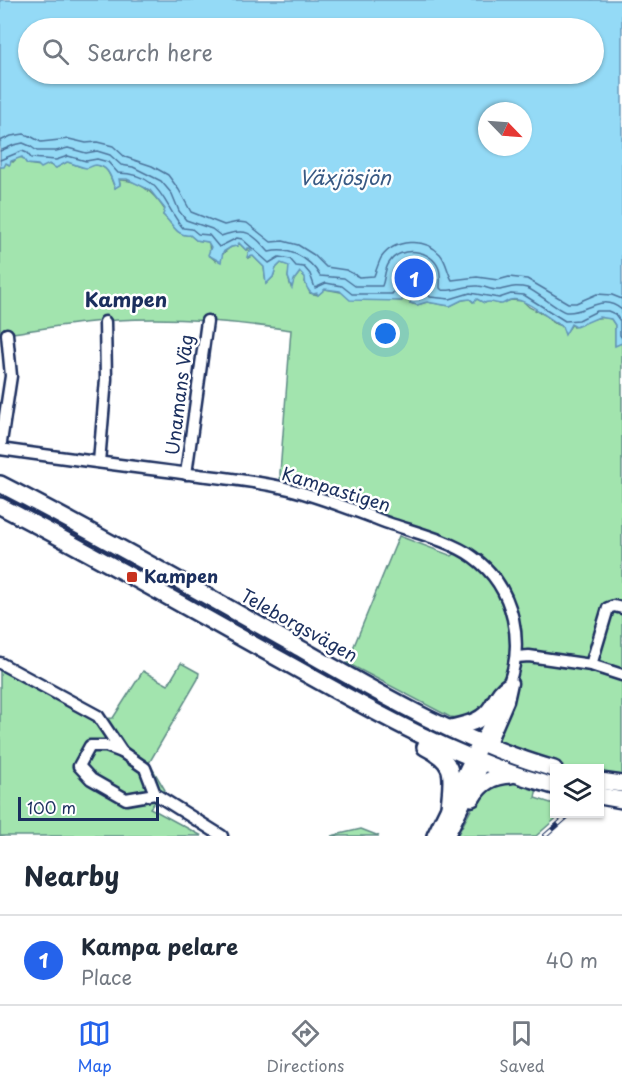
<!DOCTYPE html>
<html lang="en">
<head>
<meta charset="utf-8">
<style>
	body { margin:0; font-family:"Playpen Sans",sans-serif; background:#f6f6f7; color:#1f2937 }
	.controls { position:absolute; right:18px; bottom:18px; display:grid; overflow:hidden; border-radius:0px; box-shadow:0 2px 4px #0004 }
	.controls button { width:54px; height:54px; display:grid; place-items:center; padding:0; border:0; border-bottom:2px solid #e0e1e3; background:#fff; color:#1f2937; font:30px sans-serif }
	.compass { position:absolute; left:478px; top:102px; width:54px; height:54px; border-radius:50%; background:#fff; box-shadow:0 2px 4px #0004; rotate:115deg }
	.scale { position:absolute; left:18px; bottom:15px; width:141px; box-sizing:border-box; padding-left:6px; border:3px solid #1b2f5e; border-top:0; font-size:16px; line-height:21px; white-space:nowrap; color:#1b2f5e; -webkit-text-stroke:4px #fff; paint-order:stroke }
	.you { position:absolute; left:386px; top:334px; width:21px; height:21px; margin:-15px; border:4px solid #fff; border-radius:50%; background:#1a73e8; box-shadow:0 0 0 9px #1a73e833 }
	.badge { display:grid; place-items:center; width:39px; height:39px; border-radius:50%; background:#2563eb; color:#fff; font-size:20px; font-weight:700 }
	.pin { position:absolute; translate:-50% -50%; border:3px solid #fff; box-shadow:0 2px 6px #0006 }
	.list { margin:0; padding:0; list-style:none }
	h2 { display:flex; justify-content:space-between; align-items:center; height:78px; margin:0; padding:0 24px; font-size:26px }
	h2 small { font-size:20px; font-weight:400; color:#747a83 }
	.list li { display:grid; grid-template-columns:39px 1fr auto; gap:18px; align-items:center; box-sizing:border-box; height:90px; padding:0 24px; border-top:2px solid #e0e1e3 }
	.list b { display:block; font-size:22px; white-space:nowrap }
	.list p { margin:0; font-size:20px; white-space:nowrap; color:#747a83 }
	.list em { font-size:20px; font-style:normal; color:#747a83 }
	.icon { flex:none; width:33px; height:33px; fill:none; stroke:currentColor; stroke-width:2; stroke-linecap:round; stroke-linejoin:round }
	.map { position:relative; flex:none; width:622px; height:836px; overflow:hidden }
	.search { position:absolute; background:#fff; box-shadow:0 2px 4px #0004; left:18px; right:18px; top:18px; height:66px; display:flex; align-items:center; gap:15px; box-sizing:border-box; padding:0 21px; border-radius:33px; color:#747a83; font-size:22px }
	.sheet { height:168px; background:#fff }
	nav { display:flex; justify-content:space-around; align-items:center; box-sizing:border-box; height:84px; border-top:2px solid #e0e1e3; background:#fff; font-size:16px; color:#747a83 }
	nav a { display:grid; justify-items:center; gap:3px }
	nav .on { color:#2563eb }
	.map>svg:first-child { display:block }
</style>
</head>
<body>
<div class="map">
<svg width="622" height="836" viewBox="0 0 622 836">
	<rect width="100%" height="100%" fill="#fff"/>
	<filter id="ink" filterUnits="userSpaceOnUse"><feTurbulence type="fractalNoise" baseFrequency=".0167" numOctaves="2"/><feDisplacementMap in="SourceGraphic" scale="12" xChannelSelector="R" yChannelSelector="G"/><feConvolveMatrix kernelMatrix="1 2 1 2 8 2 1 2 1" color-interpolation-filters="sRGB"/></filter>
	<g filter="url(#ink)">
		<g fill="#a2e4ae" stroke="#5e8a86" stroke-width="1.5">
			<path d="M 18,157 L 23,158 L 27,164 L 41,166 L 48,164 L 56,168 L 67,162 C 73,163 81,168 86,167 C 90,167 92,165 95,165 C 110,166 110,178 115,188 L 120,184 L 119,180 C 140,179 154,193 165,210 L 163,215 C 173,224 177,237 190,235 L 196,240 L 209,242 L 210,256 L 216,261 C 224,255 226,246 237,246 L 239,243 L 246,250 L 250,248 L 252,251 L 249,251 L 248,258 L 253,256 L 264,267 L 266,284 L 273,277 L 276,268 L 281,263 L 288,265 L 290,267 L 288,277 L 291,287 L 294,280 L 300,272 L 306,278 L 305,282 L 310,293 L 318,295 L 325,289 L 377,299 L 401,301 C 399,287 393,276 405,266 C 416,264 425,266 427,278 L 423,288 L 413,292 L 410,303 L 417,305 L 427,302 L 450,306 L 462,300 L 470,299 L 473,302 L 477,299 L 485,303 L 489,301 L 500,304 L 511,300 L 523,301 L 529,307 L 547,316 L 552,322 L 562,326 L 565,334 L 572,324 L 574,327 C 587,323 597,314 611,319 L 615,325 L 615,345 L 622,341 L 622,784 L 600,781 L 600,768 L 554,769 L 480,742 L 514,667 L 505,598 L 472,556 L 281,488 L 280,473 L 291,330 C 223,320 151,315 83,323 C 55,326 28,331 0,335 L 0,167 L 4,166 L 6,163 L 9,165 L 11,161 L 13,162 Z"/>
			<polygon points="399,536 452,556 457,552 484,571 496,586 510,627 511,650 507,671 488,704 468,719 450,717 347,663"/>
			<polygon points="181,663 199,673 198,679 149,763 165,790 150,808 202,836 0,836 0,666 97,719 113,718 143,671 168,685"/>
			<polygon points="502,777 537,787 535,798 554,804 554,814 561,814 536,836 457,836 479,795"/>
			<polygon points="361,829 379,836 331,836"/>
		</g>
		<path fill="#94daf6" stroke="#6496b9" stroke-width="1.5" fill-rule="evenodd" d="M 0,0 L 622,0 L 622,343 L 615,346 L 615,325 L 611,319 L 599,317 L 576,327 L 571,324 L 565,335 L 562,326 C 549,320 525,296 510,300 C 507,301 505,303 502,304 C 495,304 491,300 484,303 L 477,299 L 474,302 L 470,299 L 462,300 L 450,306 L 427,302 L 417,305 L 410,303 L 414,292 L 420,291 L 427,283 L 426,273 L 418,265 C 399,264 389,280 404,293 L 402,301 L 350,300 L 340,291 L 325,289 L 318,295 L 317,293 L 313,294 C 307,291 305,283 305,277 L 300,272 L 294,280 L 292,288 L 288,277 L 289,266 L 281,263 L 276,268 L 273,277 L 266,284 L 264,267 L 253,256 L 247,257 L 249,251 L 252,251 L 250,248 L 248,248 L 246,250 L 239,243 L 237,246 L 231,247 L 223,252 L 221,262 L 208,255 L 211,247 L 208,242 L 196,240 L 190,235 C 177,237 173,224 163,215 L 165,209 L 150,190 L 127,179 L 119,179 L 120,185 L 115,188 C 111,178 109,166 96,165 C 92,165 90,168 87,168 C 81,168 73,163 67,162 L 56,168 L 49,164 L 41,168 L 38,165 L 27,164 L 22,157 L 11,161 L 10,165 L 6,163 L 4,167 L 0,167 ZM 28,28 L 594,28 L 594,74 L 28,74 ZM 487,111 L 523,111 L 523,147 L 487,147 Z"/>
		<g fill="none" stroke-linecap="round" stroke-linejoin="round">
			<g stroke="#4b739b" stroke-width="1.5">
				<path d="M 0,141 L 11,136 L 24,134 L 32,137 L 41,142 L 69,139 L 86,143 L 97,142 L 113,146 L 125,157 L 152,166 L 168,175 L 179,190 L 191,212 L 224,225 L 238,222 L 247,223 L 271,242 L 283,241 L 298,245 L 314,255 L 326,267 L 346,270 L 359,277 L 374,276 C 376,271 378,264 381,258 C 394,239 425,237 440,254 C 447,262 447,272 452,280 L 477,277 L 498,280 L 509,277 L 527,279 L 568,303 L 576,303 L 597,294 L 612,295 L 622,299"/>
				<path d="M 0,151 L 14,145 L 23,143 L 30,146 L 37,151 L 56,151 L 68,148 L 86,153 L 97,151 L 110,155 L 121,165 L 133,167 L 161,181 L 172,194 L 179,211 L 186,220 L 212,229 L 221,236 C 247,227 252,233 269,252 C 289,247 309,257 320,276 L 344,278 L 355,286 L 382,286 C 385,279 384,270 389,263 C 400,245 432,249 439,269 C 441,275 440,282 440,288 L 442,290 C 454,292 465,285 478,286 C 484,286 493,291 500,290 C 510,288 515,285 527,288 C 536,291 560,312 566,312 C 587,314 600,292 622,310"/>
				<path d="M 0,160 L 22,151 L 27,153 L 31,158 L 56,160 L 68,156 L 86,161 L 97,159 L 108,162 L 118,173 C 162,174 162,203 183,228 L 192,229 L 198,234 L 209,235 L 219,247 L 237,238 L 242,239 L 269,263 L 279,257 L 290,259 L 296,266 L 304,267 L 310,274 L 315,288 L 326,283 L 342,286 L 352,294 L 392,294 L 394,291 C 378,245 452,252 428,293 L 430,297 L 450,299 L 470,293 L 499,298 L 511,294 L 524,295 L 565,321 L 579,320 L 597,311 L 608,311 L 615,314 L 620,321 L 620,335 L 622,338"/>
			</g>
			<defs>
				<g id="street">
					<path d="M 0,449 C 63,458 127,466 190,474 C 223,478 257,481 289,489 C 323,498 356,511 388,523 C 414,532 451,541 473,557 C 515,587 527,647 505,692"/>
					<polyline points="0,449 11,376 7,334"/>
					<polyline points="99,462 106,379 105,322"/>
					<polyline points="186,474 207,321"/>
					<polyline points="516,657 529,656 591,665 608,608 614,606 622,608"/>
					<polyline points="0,663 98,716 122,752 145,768 155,794 222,836"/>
					<polyline points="591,665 622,675"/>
					<polyline points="480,742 497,708"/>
					<polyline points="489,745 508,701 512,683"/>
					<polyline points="122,752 106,746 90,746 79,766 91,779 126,799 155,794"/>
				</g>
				<g id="secondary">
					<path d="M 0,484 C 100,535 198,591 296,646 C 378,693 463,743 554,769"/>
					<path d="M 0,506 C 96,555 189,609 283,661 C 370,710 457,760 554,786"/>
					<path d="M 451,728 C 468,724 483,722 493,705 C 498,697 500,691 508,686"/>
					<path d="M 425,747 C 457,763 452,775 449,807"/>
					<polyline points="600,781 622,784"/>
					<polyline points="600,796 622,800"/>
					<path d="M 472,798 C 481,782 493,776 511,775"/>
					<polyline points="435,836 477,750"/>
					<polyline points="446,836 478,771"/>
				</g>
			</defs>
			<use href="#street" stroke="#1b2f5e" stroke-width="15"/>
			<use href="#secondary" stroke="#1b2f5e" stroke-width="20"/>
			<use href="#street" stroke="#fff" stroke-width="10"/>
			<use href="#secondary" stroke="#fff" stroke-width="15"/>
			<defs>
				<polyline id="rail" points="545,836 570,814"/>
			</defs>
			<use href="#rail" stroke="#1b2f5e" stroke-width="5"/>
			<use href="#rail" stroke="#fff" stroke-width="3" stroke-dasharray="9" stroke-linecap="butt"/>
		</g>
	</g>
	<rect fill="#c8321e" stroke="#fff" stroke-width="2" x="126" y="571" width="12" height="12" rx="3"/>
	<g text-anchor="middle" stroke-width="5" stroke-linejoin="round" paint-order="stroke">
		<g font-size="18" fill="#1b2f5e" stroke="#fff">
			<text transform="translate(180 395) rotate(-83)" y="6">Unamans Väg</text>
			<text transform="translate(336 490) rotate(17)" y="6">Kampastigen</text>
			<text transform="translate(299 626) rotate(29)" y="6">Teleborgsvägen</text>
		</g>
		<g font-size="18" font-weight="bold" fill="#1b2f5e" stroke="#fff" text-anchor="start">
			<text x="144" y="583">Kampen</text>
		</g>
		<g font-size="20" font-style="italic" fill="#395a84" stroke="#fff">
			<text x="345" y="185">Växjösjön</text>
		</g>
		<g font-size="20" font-weight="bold" fill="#1b2f5e" stroke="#fff">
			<text x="126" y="307">Kampen</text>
		</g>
	</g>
</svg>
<div class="controls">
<button><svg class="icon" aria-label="layers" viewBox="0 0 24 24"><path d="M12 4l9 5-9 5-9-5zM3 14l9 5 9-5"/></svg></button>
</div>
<svg class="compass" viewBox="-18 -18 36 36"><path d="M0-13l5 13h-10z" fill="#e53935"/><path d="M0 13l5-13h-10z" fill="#747a83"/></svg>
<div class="scale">100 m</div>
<div class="you"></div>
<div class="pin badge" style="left:414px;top:278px">1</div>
<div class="search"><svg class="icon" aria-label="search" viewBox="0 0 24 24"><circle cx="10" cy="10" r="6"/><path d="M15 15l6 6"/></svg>Search here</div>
</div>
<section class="sheet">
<h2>Nearby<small></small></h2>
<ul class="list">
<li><span class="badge">1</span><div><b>Kampa pelare</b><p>Place</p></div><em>40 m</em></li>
</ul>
</section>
<nav>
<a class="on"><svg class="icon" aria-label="map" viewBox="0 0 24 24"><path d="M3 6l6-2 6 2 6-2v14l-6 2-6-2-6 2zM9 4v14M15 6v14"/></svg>Map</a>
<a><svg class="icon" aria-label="directions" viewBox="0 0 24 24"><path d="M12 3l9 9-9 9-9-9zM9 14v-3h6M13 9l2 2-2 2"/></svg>Directions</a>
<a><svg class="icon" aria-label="saved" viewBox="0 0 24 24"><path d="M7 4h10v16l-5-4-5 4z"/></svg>Saved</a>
</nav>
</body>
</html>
